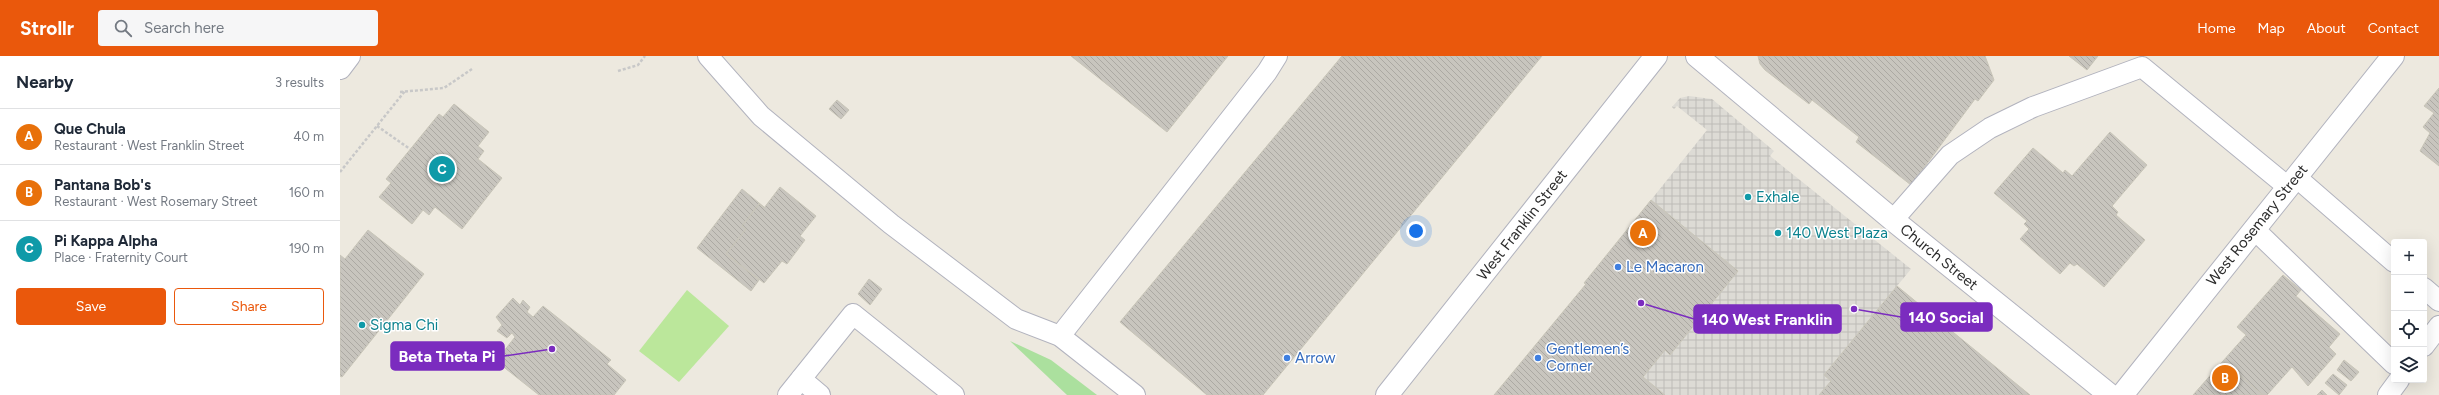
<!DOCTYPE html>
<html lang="en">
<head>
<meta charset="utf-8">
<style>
	body { margin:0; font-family:Figtree,sans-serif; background:#f6f6f7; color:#1f2937 }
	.controls { position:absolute; right:12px; bottom:12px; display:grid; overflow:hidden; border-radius:4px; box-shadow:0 4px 16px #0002 }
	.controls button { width:36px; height:36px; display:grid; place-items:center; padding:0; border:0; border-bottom:1px solid #e0e1e3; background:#fff; color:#1f2937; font:20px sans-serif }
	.you { position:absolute; left:1076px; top:175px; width:14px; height:14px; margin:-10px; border:3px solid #fff; border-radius:50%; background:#1a73e8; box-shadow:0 0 0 6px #1a73e833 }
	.badge { display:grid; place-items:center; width:26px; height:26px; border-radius:50%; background:#ea580c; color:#fff; font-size:13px; font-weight:700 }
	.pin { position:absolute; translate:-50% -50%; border:2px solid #fff; box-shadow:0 1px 4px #0006 }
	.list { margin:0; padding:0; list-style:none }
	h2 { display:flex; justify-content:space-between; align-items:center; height:52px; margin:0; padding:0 16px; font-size:17px }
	h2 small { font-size:13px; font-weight:400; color:#747a83 }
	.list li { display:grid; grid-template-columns:26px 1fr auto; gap:12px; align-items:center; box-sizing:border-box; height:56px; padding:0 16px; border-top:1px solid #e0e1e3 }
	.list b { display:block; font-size:15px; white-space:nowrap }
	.list p { margin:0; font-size:13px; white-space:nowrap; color:#747a83 }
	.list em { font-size:13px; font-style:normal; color:#747a83 }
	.actions { display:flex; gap:8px; padding:12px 16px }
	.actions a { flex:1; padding:9px 0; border:1px solid #ea580c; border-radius:4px; text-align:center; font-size:14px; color:#ea580c }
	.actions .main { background:#ea580c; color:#fff }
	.icon { flex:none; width:22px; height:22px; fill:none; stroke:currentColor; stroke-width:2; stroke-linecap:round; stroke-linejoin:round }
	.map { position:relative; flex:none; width:2099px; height:339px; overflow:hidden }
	header { display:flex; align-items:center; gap:24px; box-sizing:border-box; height:56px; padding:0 20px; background:#ea580c; color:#fff }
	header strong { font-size:19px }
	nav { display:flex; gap:22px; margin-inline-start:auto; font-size:14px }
	.search { width:280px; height:36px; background:#f6f6f7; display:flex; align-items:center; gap:10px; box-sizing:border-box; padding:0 14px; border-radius:4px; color:#747a83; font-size:15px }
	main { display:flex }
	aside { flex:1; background:#fff }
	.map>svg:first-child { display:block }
</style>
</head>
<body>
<header>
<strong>Strollr</strong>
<div class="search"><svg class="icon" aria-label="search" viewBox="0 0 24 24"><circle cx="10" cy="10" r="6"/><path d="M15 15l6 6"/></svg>Search here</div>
<nav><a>Home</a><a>Map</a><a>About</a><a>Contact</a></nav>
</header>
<main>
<aside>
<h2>Nearby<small>3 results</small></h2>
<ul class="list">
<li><span class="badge" style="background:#e8710a">A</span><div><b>Que Chula</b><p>Restaurant · West Franklin Street</p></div><em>40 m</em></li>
<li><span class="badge" style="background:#e8710a">B</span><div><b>Pantana Bob's</b><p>Restaurant · West Rosemary Street</p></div><em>160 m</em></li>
<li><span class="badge" style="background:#0f9aa8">C</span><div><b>Pi Kappa Alpha</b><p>Place · Fraternity Court</p></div><em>190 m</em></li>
</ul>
<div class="actions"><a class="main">Save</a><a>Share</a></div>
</aside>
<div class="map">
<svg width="2099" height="339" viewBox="0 0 2099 339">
	<defs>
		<pattern id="plaza-grid" width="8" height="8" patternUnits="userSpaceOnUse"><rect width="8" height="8" fill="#dddbd5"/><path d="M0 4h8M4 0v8" fill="none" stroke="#bebcb7"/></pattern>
		<pattern id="building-back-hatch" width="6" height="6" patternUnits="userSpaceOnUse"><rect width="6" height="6" fill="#c8c5be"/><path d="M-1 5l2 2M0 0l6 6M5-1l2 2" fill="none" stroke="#aca9a3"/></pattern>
	</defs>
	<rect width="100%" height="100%" fill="#ede9df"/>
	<polygon fill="#abe09e" points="670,285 711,304 757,339 727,339"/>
	<polygon fill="#bbe79b" points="347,234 389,270 339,326 299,295"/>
	<polygon fill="url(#plaza-grid)" points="1349,40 1372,43 1434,95 1430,100 1571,213 1484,319 1491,325 1479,339 1325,339 1303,321 1325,294 1331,298 1398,215 1311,144 1367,74 1337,50 1334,53 1332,51 1340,42"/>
	<g fill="url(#building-back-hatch)" stroke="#c8c5b8">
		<polygon points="731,0 888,0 827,76"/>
		<polygon points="1002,0 1202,0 923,339 867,339 780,266"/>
		<polygon points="1418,0 1645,0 1654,24 1638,45 1635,43 1571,129 1516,86 1519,81 1472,44 1469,48 1425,14 1420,8"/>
		<polygon points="1729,0 1758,0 1747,14"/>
		<polygon points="2099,32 2099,110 2080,95 2090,77 2083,71 2094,57 2084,50"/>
		<polygon points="497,44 509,54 501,63 489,53"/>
		<polygon points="114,48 149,76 138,90 144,95 138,103 162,122 122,173 95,151 89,159 83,154 72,168 39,141 51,127 46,123 99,58 103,61"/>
		<polygon points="1770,76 1807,109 1772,150 1778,156 1776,159 1805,184 1764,231 1737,208 1734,210 1730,207 1720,218 1680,183 1689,173 1684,168 1687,165 1654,137 1693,92 1723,117 1725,114 1732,120"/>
		<polygon points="440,131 476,160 460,180 465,184 447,208 442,205 424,227 386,198 406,173 402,170 419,148 424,152"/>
		<polygon points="402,133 424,151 419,148 402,170 406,173 386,198 419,224 411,235 357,192"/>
		<polygon points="1311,144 1398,215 1330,299 1325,294 1303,321 1325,339 1154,339 1246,228 1244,227"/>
		<polygon points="28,174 84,218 2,321 0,320 0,199 5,203"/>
		<polygon points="1943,219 1961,234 1956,240 2000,278 1989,291 1996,298 1968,330 1952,311 1927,339 1923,339 1883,305 1906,279 1897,271"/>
		<polygon points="529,223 542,233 530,249 518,238"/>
		<polygon points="1557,230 1619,281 1690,339 1479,339 1491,325 1484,319"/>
		<polygon points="173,242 180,249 183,244 190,251 187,256 193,261 203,250 271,304 267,308 286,324 274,339 199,339 156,305 175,281 172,277 167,282 157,275 162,269 156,261"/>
		<polygon points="2004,304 2019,316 2011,325 1997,314"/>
		<polygon points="1883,305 1923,339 1853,339"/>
		<polygon points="1993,318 2007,329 1999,339 1985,327"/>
		<polygon points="1982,334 1987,339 1977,339"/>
	</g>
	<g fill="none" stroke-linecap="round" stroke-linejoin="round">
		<defs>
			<g id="lane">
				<polyline points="368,0 421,60 551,168 676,263 720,280 795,339"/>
				<polyline points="1956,121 2054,206"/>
				<polyline points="1553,164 1610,99 1650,72 1693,51 1802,11 1948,131"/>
				<polyline points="1914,173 2054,308"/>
				<polyline points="2084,232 2099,245"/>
				<polyline points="720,280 927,16 937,0"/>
				<polyline points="2084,290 2099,270"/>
				<polyline points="461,323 480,339"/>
				<polyline points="448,339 513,258 614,339"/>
				<polyline points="2048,339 2059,324"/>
			</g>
			<g id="street">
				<polyline points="1357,0 1553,164 1770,339"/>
				<polyline points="0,12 9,0"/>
			</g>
			<g id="secondary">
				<polyline points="1047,339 1316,0"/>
				<polyline points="1782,339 2053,0"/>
			</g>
		</defs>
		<use href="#lane" stroke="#b2b3be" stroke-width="22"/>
		<use href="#street" stroke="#b2b3be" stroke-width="24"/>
		<use href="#secondary" stroke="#b2b3be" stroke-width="24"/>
		<g stroke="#c8c8c8" stroke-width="2.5" stroke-dasharray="3 2" stroke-linecap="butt">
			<polyline points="278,15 298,9 305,0"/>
			<polyline points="60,36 104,32 132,13"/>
			<polyline points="37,70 70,93"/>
			<polyline points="0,116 65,35"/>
		</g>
		<use href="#lane" stroke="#fff" stroke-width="20"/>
		<use href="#street" stroke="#fff" stroke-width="22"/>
		<use href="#secondary" stroke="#fff" stroke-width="22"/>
	</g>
	<g fill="#0f9aa8" stroke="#fff" stroke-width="1.5">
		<circle cx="1408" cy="141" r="4"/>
		<circle cx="1438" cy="177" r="4"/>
		<circle cx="22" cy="269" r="4"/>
	</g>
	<g fill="#3f7fe0" stroke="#fff" stroke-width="1.5">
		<circle cx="1278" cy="211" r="4"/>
		<circle cx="947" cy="302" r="4"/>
		<circle cx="1198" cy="302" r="4"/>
	</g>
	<g text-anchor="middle" stroke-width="3" stroke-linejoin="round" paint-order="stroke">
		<g font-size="15" fill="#0d838f" stroke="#fff" text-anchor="start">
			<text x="1416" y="146">Exhale</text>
			<text x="1446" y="182">140 West Plaza</text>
			<text x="30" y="274">Sigma Chi</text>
		</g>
		<g font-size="15" fill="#2c2c2c" stroke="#fff">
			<text transform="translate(1182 169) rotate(-52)" y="5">West Franklin Street</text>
			<text transform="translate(1917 169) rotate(-51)" y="5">West Rosemary Street</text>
			<text transform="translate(1599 201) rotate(39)" y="5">Church Street</text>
		</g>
		<g font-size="15" fill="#366cbe" stroke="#fff" text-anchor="start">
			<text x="1286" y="216">Le Macaron</text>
			<text x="1206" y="298">Gentlemen’s<tspan x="1206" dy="17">Corner</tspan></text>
			<text x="955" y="307">Arrow</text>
		</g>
	</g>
	<path fill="none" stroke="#7b2cbf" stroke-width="1.5" d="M1514 253L1561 261M1301 247L1354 263M212 293L164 300"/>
	<g fill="#7b2cbf" stroke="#fff" stroke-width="1.5">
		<circle cx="1514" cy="253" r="4"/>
		<circle cx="1301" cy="247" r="4"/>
		<circle cx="212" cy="293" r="4"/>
	</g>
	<g fill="#7b2cbf" stroke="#7b2cbf" stroke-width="1.5">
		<rect x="1561" y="247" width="91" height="28" rx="4"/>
		<rect x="1354" y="249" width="147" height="28" rx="4"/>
		<rect x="51" y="286" width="113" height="28" rx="4"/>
	</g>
	<g font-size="16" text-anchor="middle" font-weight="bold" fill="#fff">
		<text x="1606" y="267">140 Social</text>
		<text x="1427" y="269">140 West Franklin</text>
		<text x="107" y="306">Beta Theta Pi</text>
	</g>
</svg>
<div class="controls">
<button>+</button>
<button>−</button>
<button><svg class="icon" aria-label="locate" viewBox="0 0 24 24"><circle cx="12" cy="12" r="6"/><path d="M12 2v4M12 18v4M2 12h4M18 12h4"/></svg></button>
<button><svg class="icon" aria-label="layers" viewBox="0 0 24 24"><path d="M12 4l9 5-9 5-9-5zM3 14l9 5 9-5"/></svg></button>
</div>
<div class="you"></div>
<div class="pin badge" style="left:1303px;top:177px;background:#e8710a">A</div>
<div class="pin badge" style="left:1885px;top:322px;background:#e8710a">B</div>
<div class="pin badge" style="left:102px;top:113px;background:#0f9aa8">C</div>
</div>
</main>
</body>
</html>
